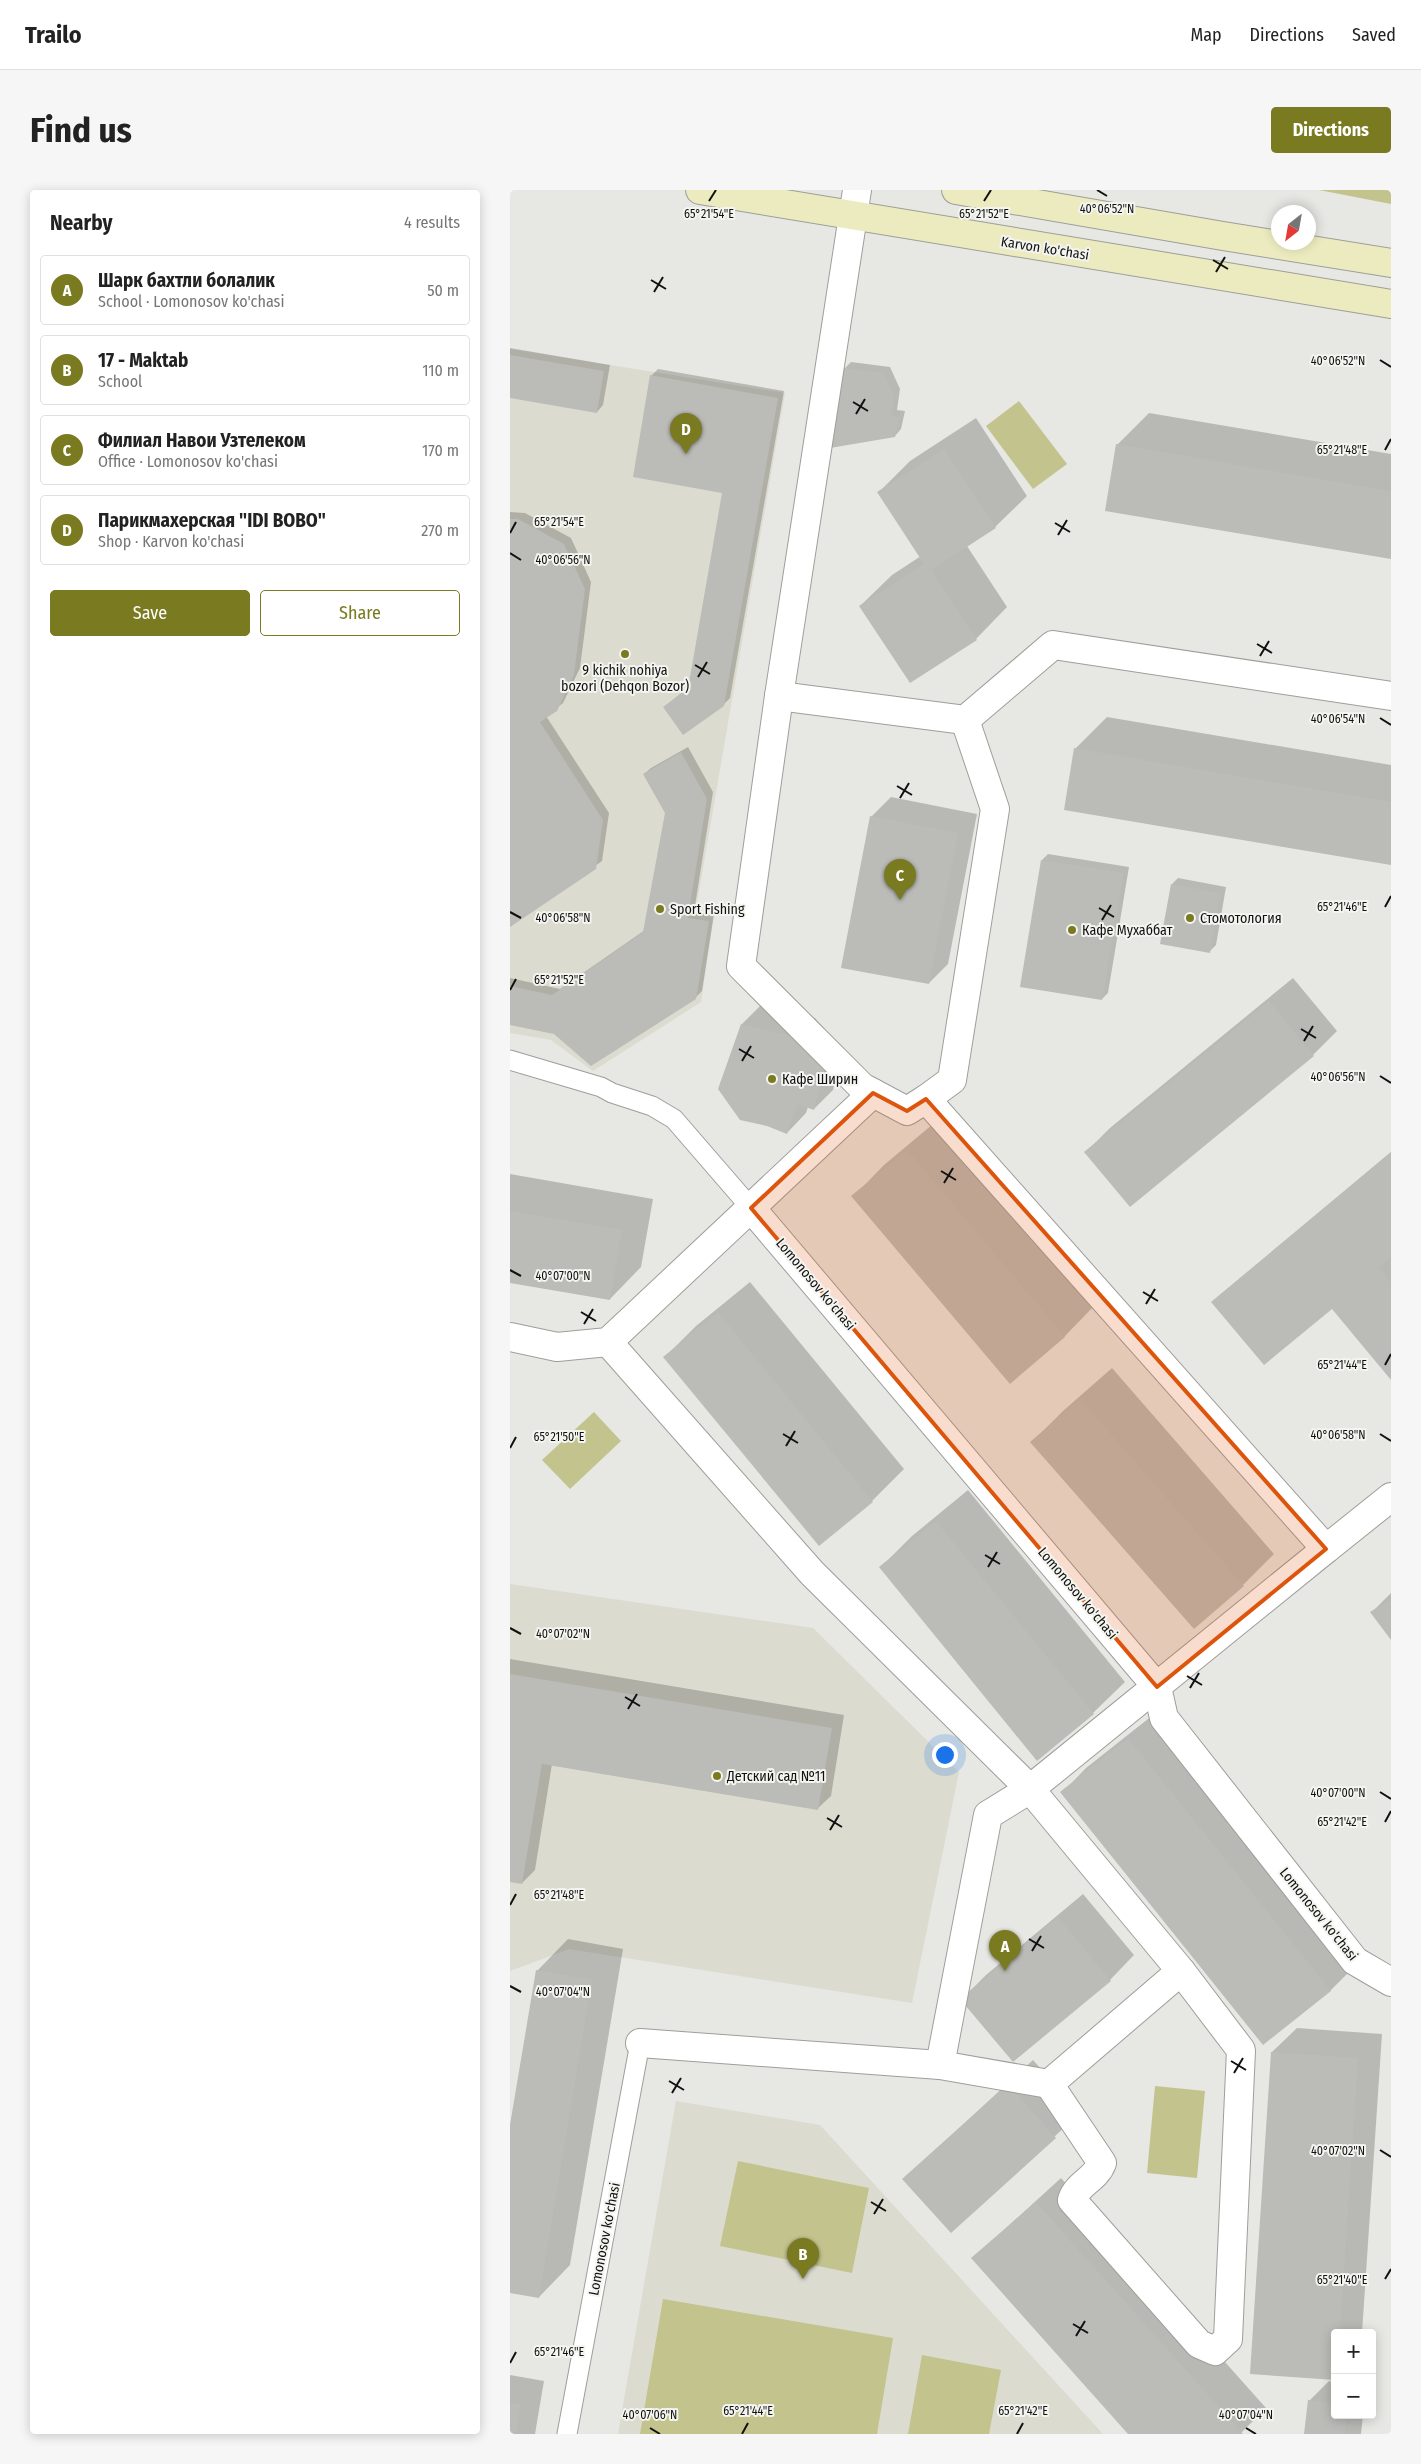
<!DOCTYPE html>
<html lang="en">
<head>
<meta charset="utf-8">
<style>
	body { margin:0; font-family:"Fira Sans Condensed",sans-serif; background:#f6f6f6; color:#222 }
	.controls { position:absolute; right:15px; bottom:15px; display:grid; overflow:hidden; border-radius:5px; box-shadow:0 2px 12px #0003 }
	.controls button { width:45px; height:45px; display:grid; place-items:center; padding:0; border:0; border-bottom:1px solid #e0e0e0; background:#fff; color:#222; font:25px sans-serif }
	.compass { position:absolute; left:761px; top:15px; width:45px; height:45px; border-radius:50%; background:#fff; box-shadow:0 2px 12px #0003; rotate:211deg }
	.you { position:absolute; left:434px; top:1564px; width:18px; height:18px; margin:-12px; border:4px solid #fff; border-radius:50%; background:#1a73e8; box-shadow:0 0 0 8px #1a73e833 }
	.badge { display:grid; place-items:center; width:32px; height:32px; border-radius:50%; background:#7a7a21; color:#fff; font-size:16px; font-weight:700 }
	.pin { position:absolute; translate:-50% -41px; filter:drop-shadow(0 1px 2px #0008) }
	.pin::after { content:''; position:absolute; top:26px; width:18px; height:15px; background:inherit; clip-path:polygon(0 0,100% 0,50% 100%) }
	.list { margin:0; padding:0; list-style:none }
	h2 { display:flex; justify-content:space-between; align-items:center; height:65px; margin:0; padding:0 20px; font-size:21px }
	h2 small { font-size:16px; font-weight:400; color:#767676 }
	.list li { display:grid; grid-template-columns:32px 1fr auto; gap:15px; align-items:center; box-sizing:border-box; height:70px; margin:0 10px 10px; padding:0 10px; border:1px solid #e0e0e0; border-radius:5px }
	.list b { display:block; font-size:19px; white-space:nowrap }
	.list p { margin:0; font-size:16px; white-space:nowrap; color:#767676 }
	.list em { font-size:16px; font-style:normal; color:#767676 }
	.actions { display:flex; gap:10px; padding:15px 20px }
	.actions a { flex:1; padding:11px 0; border:1px solid #7a7a21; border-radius:5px; text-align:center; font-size:18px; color:#7a7a21 }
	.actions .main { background:#7a7a21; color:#fff }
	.map { position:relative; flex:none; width:881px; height:2244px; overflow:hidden; border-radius:5px }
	header { display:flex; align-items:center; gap:30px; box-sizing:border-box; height:70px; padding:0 25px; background:#fff; border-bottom:1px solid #e0e0e0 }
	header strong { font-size:24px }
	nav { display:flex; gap:28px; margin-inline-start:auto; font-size:18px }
	.intro { display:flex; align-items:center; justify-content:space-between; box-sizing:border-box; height:120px; padding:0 30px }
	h1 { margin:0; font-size:35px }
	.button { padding:12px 22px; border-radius:5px; background:#7a7a21; color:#fff; font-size:18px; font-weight:700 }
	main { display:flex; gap:30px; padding:0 30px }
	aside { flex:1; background:#fff; border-radius:5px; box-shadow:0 2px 12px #0003 }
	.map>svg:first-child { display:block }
</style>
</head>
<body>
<header>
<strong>Trailo</strong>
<nav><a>Map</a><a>Directions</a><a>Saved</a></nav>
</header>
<div class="intro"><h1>Find us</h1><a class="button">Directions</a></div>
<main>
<aside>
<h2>Nearby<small>4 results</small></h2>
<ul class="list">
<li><span class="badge">A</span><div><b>Шарк бахтли болалик</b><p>School · Lomonosov ko'chasi</p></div><em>50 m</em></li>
<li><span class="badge">B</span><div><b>17 - Maktab</b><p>School</p></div><em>110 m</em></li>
<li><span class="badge">C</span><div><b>Филиал Навои Узтелеком</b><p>Office · Lomonosov ko'chasi</p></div><em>170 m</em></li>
<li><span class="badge">D</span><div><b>Парикмахерская &quot;IDI BOBO&quot;</b><p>Shop · Karvon ko'chasi</p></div><em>270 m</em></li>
</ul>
<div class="actions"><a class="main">Save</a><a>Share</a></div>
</aside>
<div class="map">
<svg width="881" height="2244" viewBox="0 0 881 2244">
	<rect width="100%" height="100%" fill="#e7e7e3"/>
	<g fill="#dbdbd0">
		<polygon points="0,159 275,203 185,724 203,727 191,812 83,881 41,850 0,843"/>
		<polygon points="0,1394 303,1438 449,1582 402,1813 59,1759 0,1781"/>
		<polygon points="166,1911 310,1935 593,2244 108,2244"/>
	</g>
	<g fill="#c3c48d">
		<polygon points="809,0 881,0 881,14"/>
		<polygon points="509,211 557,274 523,299 476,236"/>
		<polygon points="84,1222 111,1251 60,1299 32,1270"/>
		<polygon points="645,1896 695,1901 687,1988 637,1983"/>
		<polygon points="228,1971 359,1998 342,2083 210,2056"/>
		<polygon points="153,2109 383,2148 367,2244 130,2244"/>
		<polygon points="412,2165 491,2180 479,2244 398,2244"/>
	</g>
	<g fill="#0003">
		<polygon points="0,158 100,175 93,215 87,222 0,206"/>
		<polygon points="341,172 380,177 390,199 387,220 395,221 391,239 385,246 335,178"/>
		<polygon points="148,179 274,201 220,508 213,515 154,517 179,497 213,302 141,186"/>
		<polygon points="639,223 881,264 881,367 607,255"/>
		<polygon points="466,228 517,306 485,337 457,356 497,417 466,449 350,416 382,385 411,366 369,302 400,271"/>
		<polygon points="0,322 15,323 61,348 81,392 70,478 53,513 36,526 99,623 92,671 0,736"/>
		<polygon points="597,527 881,575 881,674 565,559"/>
		<polygon points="178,557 203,602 184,722 204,725 192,801 185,808 45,843 0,833 0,788 50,799 135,740 156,623 134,584 141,578"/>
		<polygon points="381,607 467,624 438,774 419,793 361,627"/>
		<polygon points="538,664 619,677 598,803 592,809 532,670"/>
		<polygon points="668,688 716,697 706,755 699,762 662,694"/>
		<polygon points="783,788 827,841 803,865 576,962 600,938"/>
		<polygon points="251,815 305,828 333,860 323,900 304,919 298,917 296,923 277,943 232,834"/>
		<polygon points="429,929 586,1114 555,1146 500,1192 343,1007 374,975"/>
		<polygon points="881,962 881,1188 822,1117 703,1112"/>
		<polygon points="0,984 143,1009 131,1077 100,1109 0,1091"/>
		<polygon points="240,1092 394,1279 362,1311 309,1354 155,1167 186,1136"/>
		<polygon points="602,1178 764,1364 733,1395 522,1252 553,1221"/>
		<polygon points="458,1300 615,1492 583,1523 370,1378 402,1346"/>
		<polygon points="881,1403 881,1448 862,1422"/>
		<polygon points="0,1469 334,1525 321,1606 307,1619 42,1574 25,1680 12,1693 0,1691"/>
		<polygon points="643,1525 845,1776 821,1800 753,1853 552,1603 576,1578"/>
		<polygon points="573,1704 624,1765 600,1790 452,1809 476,1785"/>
		<polygon points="58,1749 113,1759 60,2075 29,2107 0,2102 0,1943 27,1781"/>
		<polygon points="787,1838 872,1844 852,2143 825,2143 762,1862"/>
		<polygon points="523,1870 570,1923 441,2042 394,1989"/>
		<polygon points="551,1988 756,2218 730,2244 620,2244 463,2068"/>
		<polygon points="0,2185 34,2191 25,2244 0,2244"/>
		<polygon points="819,2191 825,2192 825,2225 853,2225 851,2244 795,2244 799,2211"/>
	</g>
	<g fill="#bbbbb7">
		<polygon points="0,165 94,181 87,223 0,208"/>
		<polygon points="334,178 374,183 384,206 381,226 389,228 385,247 320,258"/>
		<polygon points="140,185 268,208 214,516 173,545 153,517 178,499 212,303 123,287"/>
		<polygon points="606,254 881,301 881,369 595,321"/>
		<polygon points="434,259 486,338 421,380 467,450 400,493 349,416 414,374 367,302"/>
		<polygon points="0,329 8,329 54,354 75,399 64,485 47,521 30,532 93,630 86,679 0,737"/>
		<polygon points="564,558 881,612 881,675 554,620"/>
		<polygon points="171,562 197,609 178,728 199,731 186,809 81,876 44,844 0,835 0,796 42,805 133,742 155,623 133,584"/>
		<polygon points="360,626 448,643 419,794 331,778"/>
		<polygon points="531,670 614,683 592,810 510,797"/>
		<polygon points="661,694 711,703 700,763 650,754"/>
		<polygon points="759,811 804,866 620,1017 574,962"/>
		<polygon points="231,834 286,847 315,880 304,920 287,914 277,944 257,936 230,930 208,899"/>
		<polygon points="397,960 555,1147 500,1194 341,1006"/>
		<polygon points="881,962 881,1067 869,1077 881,1092 881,1190 822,1119 754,1175 701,1112"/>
		<polygon points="0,1021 112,1040 100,1110 0,1093"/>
		<polygon points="208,1122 363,1312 309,1356 153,1167"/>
		<polygon points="570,1209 734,1396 684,1439 520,1252"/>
		<polygon points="426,1331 584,1524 527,1571 369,1377"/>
		<polygon points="881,1409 881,1450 860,1422"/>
		<polygon points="0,1484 322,1538 308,1620 32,1574 12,1694 0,1692"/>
		<polygon points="618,1548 821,1801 753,1855 550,1602"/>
		<polygon points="548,1727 601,1791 503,1872 450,1809"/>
		<polygon points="26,1780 82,1790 29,2108 0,2103 0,1935"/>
		<polygon points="761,1862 848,1868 830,2143 825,2143 825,2190 740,2184"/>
		<polygon points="498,1894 546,1948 441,2043 392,1989"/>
		<polygon points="526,2012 733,2244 618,2244 461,2068"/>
		<polygon points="798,2210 825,2214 825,2225 837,2225 835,2244 794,2244"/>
		<polygon points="0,2213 10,2215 6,2244 0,2244"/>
	</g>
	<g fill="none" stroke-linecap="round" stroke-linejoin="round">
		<defs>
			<g id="service">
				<polyline points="0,870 91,897 102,903 142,916 164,929 241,1018"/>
				<polyline points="57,2244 130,1853"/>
			</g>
			<g id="minor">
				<polyline points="347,0 269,506 231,776 352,897 397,921 416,909 816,1359 881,1307"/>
				<polyline points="269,506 455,530 543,455 881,506"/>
				<polyline points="416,909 442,890 485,619 455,530"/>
				<polyline points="241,1018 647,1497 654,1528 845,1771 881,1792"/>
				<polyline points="0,1147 47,1157 98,1152 363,903"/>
				<polyline points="98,1152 302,1383 520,1599 671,1781"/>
				<path d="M 671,1781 L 731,1860 L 718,2149 L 705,2161 L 689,2154 L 562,2010 C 567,1994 586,1989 592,1973 L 539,1894 Z"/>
				<polyline points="130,1853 430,1875 478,1625 520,1599 816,1359"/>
				<polyline points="430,1875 539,1894"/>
			</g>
			<g id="secondary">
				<polyline points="190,0 881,114"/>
				<polyline points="446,0 713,46 881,73"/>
			</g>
		</defs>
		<use href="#service" stroke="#9e9e9a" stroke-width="21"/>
		<use href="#minor" stroke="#9e9e9a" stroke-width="30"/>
		<use href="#secondary" stroke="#9e9e9a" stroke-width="30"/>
		<use href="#service" stroke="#fff" stroke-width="19"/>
		<use href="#minor" stroke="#fff" stroke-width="28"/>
		<use href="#secondary" stroke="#ebebbf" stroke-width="28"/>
	</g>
	<path fill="#dd550c" fill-opacity="0.2" stroke="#dd550c" stroke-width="4" stroke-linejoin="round" d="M 363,903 L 397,921 L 416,909 L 816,1359 L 647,1497 L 241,1018 Z"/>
	<path fill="none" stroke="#111110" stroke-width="2" d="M 587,0 L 597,6M 199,11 L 206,0M 474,11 L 481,0M 703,70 L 718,79M 706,82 L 715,67M 141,90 L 156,99M 144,102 L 153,87M 870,170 L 881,177M 343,212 L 358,221M 346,224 L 355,209M 875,260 L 881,249M 545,333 L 560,342M 0,343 L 6,332M 548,345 L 557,330M 0,363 L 11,370M 747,454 L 762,463M 750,466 L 759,451M 185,475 L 200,484M 188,487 L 197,472M 870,528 L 881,535M 387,596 L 402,605M 390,608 L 399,593M 875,717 L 881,706M 589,718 L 604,727M 0,722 L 11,728M 592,730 L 601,715M 0,800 L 6,789M 791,839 L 806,848M 794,851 L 803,836M 229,859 L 244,868M 232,871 L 241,856M 870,886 L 881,893M 431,981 L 446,990M 434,993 L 443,978M 0,1080 L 11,1086M 633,1102 L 648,1111M 636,1114 L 645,1099M 71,1122 L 86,1131M 74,1134 L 83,1119M 875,1175 L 881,1164M 273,1244 L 288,1253M 870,1244 L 881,1251M 276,1256 L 285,1241M 0,1258 L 6,1247M 475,1365 L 490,1374M 478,1377 L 487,1362M 0,1438 L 11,1444M 677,1486 L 692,1495M 680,1498 L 689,1483M 115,1507 L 130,1516M 118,1519 L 127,1504M 870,1602 L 881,1609M 317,1628 L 332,1637M 875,1632 L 881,1621M 320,1640 L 329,1625M 0,1715 L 6,1704M 519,1749 L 534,1758M 522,1761 L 531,1746M 0,1796 L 11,1802M 721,1871 L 736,1880M 724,1883 L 733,1868M 159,1891 L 174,1900M 162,1903 L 171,1888M 870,1960 L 881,1967M 361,2012 L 376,2021M 364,2024 L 373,2009M 875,2089 L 881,2079M 563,2134 L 578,2143M 566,2146 L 575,2131M 0,2173 L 6,2162M 140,2238 L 150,2244M 736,2238 L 746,2244M 232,2244 L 238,2233M 507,2244 L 513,2233"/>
	<g fill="#7a7a21" stroke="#f4f4f0" stroke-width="2">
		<circle cx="115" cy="464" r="5"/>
		<circle cx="150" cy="719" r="5"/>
		<circle cx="680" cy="728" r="5"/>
		<circle cx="562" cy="740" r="5"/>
		<circle cx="262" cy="889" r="5"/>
		<circle cx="207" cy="1586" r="5"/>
	</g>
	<g text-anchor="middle" stroke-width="4" stroke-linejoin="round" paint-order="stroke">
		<g font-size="14" fill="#111110" stroke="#f4f4f0">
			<text transform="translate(535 58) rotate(9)" y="5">Karvon ko'chasi</text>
			<text transform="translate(306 1094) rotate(50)" y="5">Lomonosov ko'chasi</text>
			<text transform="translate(568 1403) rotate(50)" y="5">Lomonosov ko'chasi</text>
			<text transform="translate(809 1724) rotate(51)" y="5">Lomonosov ko'chasi</text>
			<text transform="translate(94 2049) rotate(-79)" y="5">Lomonosov ko'chasi</text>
		</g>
		<g font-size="14" fill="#111110" stroke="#f4f4f0" text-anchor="start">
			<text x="115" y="485" text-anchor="middle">9 kichik nohiya<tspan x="115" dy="16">bozori (Dehqon Bozor)</tspan></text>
			<text x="160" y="724">Sport Fishing</text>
			<text x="690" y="733">Стомотология</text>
			<text x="572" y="745">Кафе Мухаббат</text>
			<text x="272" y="894">Кафе Ширин</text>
			<text x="217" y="1591">Детский сад №11</text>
		</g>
	</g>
	<g font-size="12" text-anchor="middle" fill="#111110" stroke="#f4f4f0" stroke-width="4" stroke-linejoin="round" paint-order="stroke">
		<text x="597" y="23">40°06'52"N</text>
		<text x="199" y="28">65°21'54"E</text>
		<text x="474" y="28">65°21'52"E</text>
		<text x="828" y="175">40°06'52"N</text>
		<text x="832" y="264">65°21'48"E</text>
		<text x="49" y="336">65°21'54"E</text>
		<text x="53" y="374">40°06'56"N</text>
		<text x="828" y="533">40°06'54"N</text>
		<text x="832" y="721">65°21'46"E</text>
		<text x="53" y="732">40°06'58"N</text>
		<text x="49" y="794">65°21'52"E</text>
		<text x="828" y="891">40°06'56"N</text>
		<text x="53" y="1090">40°07'00"N</text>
		<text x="832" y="1179">65°21'44"E</text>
		<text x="828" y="1249">40°06'58"N</text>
		<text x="49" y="1251">65°21'50"E</text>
		<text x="53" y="1448">40°07'02"N</text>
		<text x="828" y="1607">40°07'00"N</text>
		<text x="832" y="1636">65°21'42"E</text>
		<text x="49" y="1709">65°21'48"E</text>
		<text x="53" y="1806">40°07'04"N</text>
		<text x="828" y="1965">40°07'02"N</text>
		<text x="832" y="2094">65°21'40"E</text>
		<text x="49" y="2166">65°21'46"E</text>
		<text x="238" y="2225">65°21'44"E</text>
		<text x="513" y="2225">65°21'42"E</text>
		<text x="140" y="2229">40°07'06"N</text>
		<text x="736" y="2229">40°07'04"N</text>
	</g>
</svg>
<div class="controls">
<button>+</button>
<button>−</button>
</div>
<svg class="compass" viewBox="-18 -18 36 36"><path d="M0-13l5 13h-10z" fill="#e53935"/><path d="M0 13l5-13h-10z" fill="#767676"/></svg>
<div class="you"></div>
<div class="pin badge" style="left:495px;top:1781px">A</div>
<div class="pin badge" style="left:293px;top:2089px">B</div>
<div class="pin badge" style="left:390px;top:710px">C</div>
<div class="pin badge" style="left:176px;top:264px">D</div>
</div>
</main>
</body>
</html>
